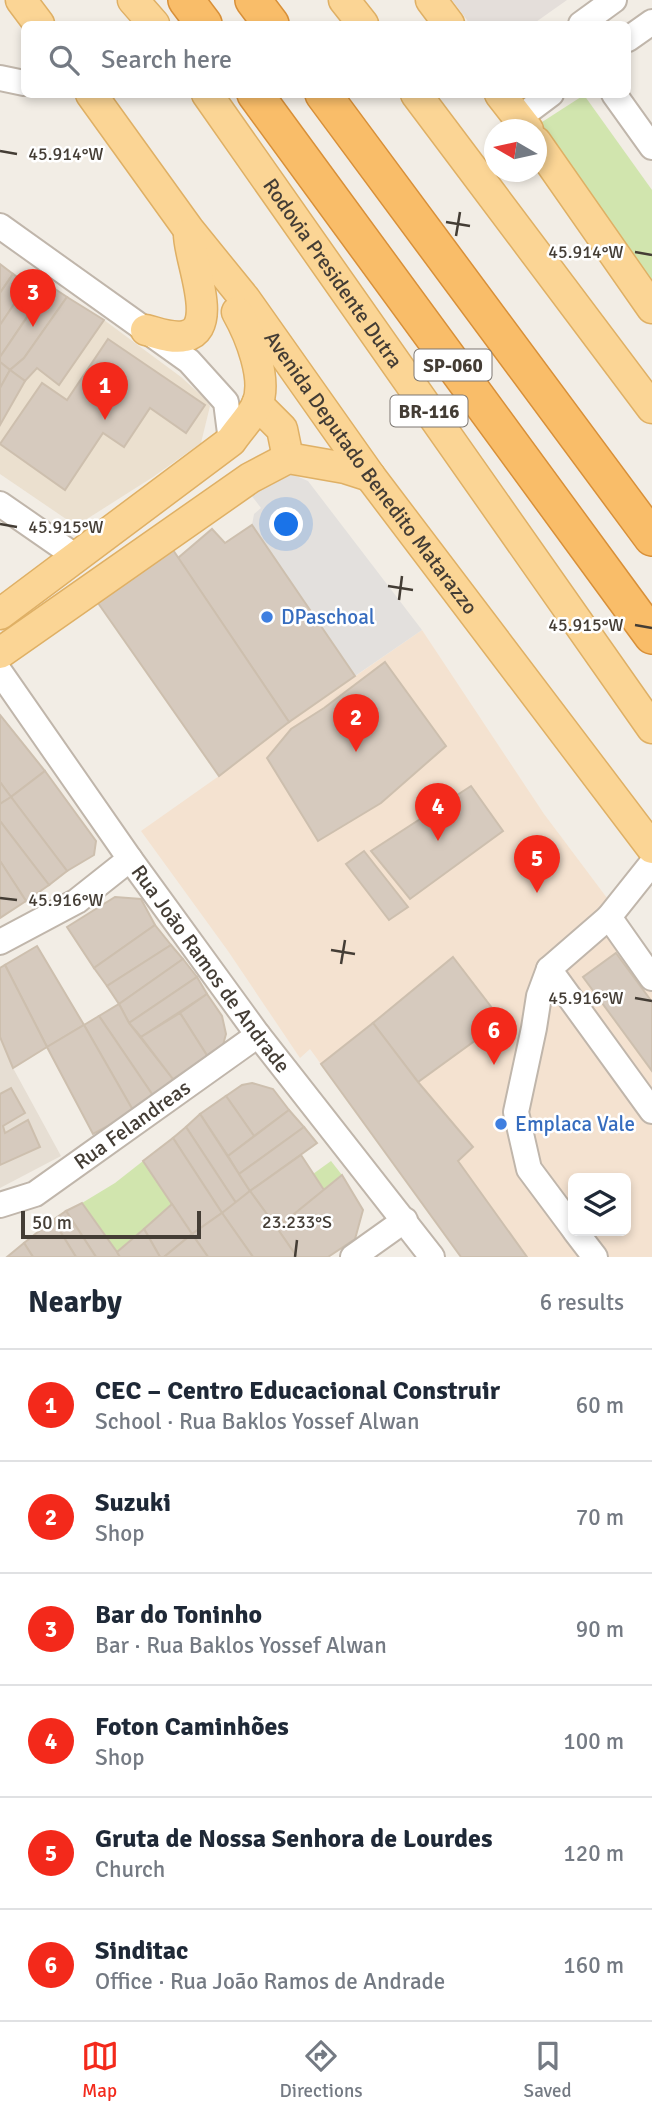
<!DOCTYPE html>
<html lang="en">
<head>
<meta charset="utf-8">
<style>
	body { margin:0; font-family:Signika,sans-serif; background:#f2f2f3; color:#1f2937 }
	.controls { position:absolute; right:21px; bottom:21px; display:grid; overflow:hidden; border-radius:10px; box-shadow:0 4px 10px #0003 }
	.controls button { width:63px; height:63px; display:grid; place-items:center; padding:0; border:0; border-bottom:2px solid #e0e1e3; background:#fff; color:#1f2937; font:35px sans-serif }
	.compass { position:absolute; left:484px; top:119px; width:63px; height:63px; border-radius:50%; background:#fff; box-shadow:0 4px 10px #0003; rotate:279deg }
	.scale { position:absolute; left:21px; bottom:18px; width:180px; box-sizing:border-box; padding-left:7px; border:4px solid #443d35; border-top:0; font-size:19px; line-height:24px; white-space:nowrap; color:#443d35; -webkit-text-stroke:5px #fff; paint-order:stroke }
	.you { position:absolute; left:287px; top:525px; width:24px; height:24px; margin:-18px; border:5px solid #fff; border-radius:50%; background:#1a73e8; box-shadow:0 0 0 10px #1a73e833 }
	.badge { display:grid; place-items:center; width:46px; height:46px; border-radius:50%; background:#f3291b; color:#fff; font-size:23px; font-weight:700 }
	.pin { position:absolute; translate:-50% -58px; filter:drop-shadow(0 2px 4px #0008) }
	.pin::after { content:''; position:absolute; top:37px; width:24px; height:21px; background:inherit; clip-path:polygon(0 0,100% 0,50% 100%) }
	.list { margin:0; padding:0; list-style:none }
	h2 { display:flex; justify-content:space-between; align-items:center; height:91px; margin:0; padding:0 28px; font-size:30px }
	h2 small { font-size:23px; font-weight:400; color:#747a83 }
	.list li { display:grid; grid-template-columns:46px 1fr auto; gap:21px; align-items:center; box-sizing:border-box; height:112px; padding:0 28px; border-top:2px solid #e0e1e3 }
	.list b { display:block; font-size:26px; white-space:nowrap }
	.list p { margin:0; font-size:23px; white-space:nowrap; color:#747a83 }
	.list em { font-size:23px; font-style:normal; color:#747a83 }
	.icon { flex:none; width:38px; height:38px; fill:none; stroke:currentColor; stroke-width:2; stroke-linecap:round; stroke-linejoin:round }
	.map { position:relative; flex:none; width:652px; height:1257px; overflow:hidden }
	.search { position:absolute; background:#fff; box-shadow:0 4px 10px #0003; left:21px; right:21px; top:21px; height:77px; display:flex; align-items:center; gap:18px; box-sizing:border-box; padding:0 24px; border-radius:10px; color:#747a83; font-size:26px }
	.sheet { height:763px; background:#fff }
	nav { display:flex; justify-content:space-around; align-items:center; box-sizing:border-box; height:98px; border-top:2px solid #e0e1e3; background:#fff; font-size:19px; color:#747a83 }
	nav a { display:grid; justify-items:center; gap:4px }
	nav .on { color:#f3291b }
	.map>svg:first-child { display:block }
</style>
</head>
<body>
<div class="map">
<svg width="652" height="1257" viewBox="0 0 652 1257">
	<rect width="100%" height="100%" fill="#f2ede5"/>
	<polygon fill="#e6ded3" points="0,1037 13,1068 61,1156 0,1188"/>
	<path fill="#f4e2d0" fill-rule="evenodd" d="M 422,630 L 544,814 L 652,958 L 652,1257 L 461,1257 L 310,1049 L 300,1058 L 228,951 L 141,831 L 219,776 L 289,722 ZM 573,1178 L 626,1178 L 626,1231 L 573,1231 Z"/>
	<polygon fill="#e4deda" points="452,0 567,0 533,24 470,24"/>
	<polygon fill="#ebe0cf" points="104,320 181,377 203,397 210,406 201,443 153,477 79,524 69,521 0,474 0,425 25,381 37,368 59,384"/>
	<g fill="#d1e5ae">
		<polygon points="584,95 652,190 652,286 539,124"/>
		<polygon points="143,1161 172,1204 117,1252 82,1203 115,1183"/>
		<polygon points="331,1161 342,1175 324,1190 313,1174"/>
	</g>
	<polygon fill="#e3e0dd" points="287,472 308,481 422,630 355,676 252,525 254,514 261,508 248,491"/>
	<g fill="#d6cabe" stroke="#cdbfae" stroke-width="2">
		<polygon points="0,264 13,274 0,293"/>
		<polygon points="13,274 41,296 0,357 0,293"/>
		<polygon points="13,274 27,285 0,325 0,293"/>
		<polygon points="27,285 41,296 0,357 0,325"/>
		<polygon points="49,285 67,297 24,358 10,370 0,362 0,357"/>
		<polygon points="67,297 104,320 59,385 37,368 25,381 10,370 24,358"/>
		<polygon points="108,339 205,405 186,433 150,408 124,447 103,433 65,490 0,444 42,383 67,400"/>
		<polygon points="0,362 10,370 0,388"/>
		<polygon points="10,370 25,381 0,425 0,388"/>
		<polygon points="252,525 355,676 289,722 178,558 212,529 225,543"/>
		<polygon points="169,544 289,722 219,776 98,603"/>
		<polygon points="385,662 446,746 381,803 318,841 267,758 291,729 324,708"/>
		<polygon points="0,715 45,771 11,797 0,782"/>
		<polygon points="45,771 96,841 94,855 67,871 11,797"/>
		<polygon points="0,782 11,797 0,804"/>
		<polygon points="471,786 503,831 410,899 371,851"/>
		<polygon points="11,797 67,871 49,885 0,821 0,804"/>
		<polygon points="0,821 49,885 26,901 0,861"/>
		<polygon points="364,851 408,907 389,920 346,864"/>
		<polygon points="0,861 26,901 0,918"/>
		<polygon points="115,897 141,899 155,925 94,968 67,927"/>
		<polygon points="155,925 171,945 107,986 94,968"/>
		<polygon points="171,945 183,959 119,1004 107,986"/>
		<polygon points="37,946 84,1025 47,1047 5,965"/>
		<polygon points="616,953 652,1002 652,1071 583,977"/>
		<polygon points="453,957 502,1021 418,1082 373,1023"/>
		<polygon points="183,959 197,977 129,1023 119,1004"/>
		<polygon points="5,965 47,1047 13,1068 0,1037 0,968"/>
		<polygon points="197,977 207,994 141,1037 129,1023"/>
		<polygon points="207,994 222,1016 226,1034 223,1045 208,1057 180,1013"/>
		<polygon points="119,1004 129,1023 173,1079 154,1097 99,1016"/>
		<polygon points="180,1013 208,1057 173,1079 141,1037"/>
		<polygon points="99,1016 154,1097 134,1112 84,1025"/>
		<polygon points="373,1023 418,1082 473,1147 458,1161 527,1257 461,1257 321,1064"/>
		<polygon points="84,1025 134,1112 93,1134 47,1047"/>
		<polygon points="252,1083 273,1089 289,1110 254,1136 226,1096 242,1085"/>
		<polygon points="11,1088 25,1113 3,1126 5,1133 28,1120 40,1147 0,1165 0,1094"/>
		<polygon points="226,1096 254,1136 228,1156 200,1114"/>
		<polygon points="289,1110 304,1127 239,1174 228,1156"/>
		<polygon points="200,1114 250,1191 236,1203 186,1127"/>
		<polygon points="186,1127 236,1203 222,1213 173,1138"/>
		<polygon points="304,1127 317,1143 250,1191 239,1174"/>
		<polygon points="173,1138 222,1213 192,1234 143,1161"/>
		<polygon points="301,1155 324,1190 277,1228 250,1191"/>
		<polygon points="342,1175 363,1210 355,1239 328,1257 297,1257 277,1228"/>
		<polygon points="250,1191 277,1228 297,1257 253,1257 222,1213"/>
		<polygon points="82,1203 117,1252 120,1257 96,1257 66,1211"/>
		<polygon points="172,1204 192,1234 164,1257 160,1257 144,1229"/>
		<polygon points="66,1211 96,1257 76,1257 53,1220"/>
		<polygon points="222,1213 253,1257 208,1257 192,1234"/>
		<polygon points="53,1220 76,1257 33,1257 24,1243"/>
		<polygon points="144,1229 160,1257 120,1257 117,1252"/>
		<polygon points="192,1234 208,1257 164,1257"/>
		<polygon points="24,1243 33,1257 7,1257"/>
	</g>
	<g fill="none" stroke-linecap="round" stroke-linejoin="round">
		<defs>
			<g id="minor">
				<polyline points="581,24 614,0"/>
				<polyline points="628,39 652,22"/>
				<polyline points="0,78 24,83"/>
				<polyline points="614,94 652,147"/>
				<polyline points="519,118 551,94"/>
				<polyline points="0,226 189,361 226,402 231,441"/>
				<polyline points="0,504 75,556"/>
				<path id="s1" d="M 0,672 L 130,859 L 258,1035 L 432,1257"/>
				<polyline points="609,917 652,978"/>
				<polyline points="0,942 77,901 130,859"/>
				<polyline points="549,969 652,1111"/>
				<path id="s2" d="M 0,1205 L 35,1194 L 258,1035"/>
				<polyline points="573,1228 529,1169 516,1112 534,1028 539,996 549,969 609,917 652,863"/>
				<polyline points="575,1231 595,1257"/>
				<polyline points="353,1257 405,1220"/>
			</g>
			<g id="major">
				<polyline points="21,0 39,24"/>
				<polyline points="133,0 154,24"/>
				<polyline points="344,0 363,24"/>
				<polyline points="431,0 449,24"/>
				<path id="s3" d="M 91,94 L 189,230 L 245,299 L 370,476 L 652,848"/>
				<path id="s4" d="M 207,94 L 652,728"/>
				<polyline points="416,94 652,408"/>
				<polyline points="500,94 528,130"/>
				<polyline points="536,142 652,308"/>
				<path d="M 146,330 C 158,333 172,339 185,336 C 221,329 188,257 189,234"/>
				<polyline points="257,404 282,429 288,458"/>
				<path d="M 0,614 L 231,441 C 239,429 251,417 257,405 C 268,379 250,335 237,312"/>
				<polyline points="0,653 250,478 288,458 345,468 370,476"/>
			</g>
			<g id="highway">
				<polyline points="186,0 204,24"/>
				<polyline points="253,0 271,24"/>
				<polyline points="255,94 652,636"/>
				<polyline points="323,94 652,538"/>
			</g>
		</defs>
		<use href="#minor" stroke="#c0b6ab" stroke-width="28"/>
		<use href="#major" stroke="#dfb065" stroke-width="33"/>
		<use href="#highway" stroke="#d89039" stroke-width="38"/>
		<use href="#minor" stroke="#fff" stroke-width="24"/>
		<use href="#major" stroke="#fbd595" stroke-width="30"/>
		<use href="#highway" stroke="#f9bd69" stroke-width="35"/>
	</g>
	<path fill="none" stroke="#443d35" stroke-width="2.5" d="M 0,151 L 17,154M 446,222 L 470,226M 456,236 L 460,212M 635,252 L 652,255M 0,524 L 17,527M 388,586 L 413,590M 399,600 L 402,576M 635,625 L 652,628M 0,898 L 17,900M 331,950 L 355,954M 341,964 L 345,940M 635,998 L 652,1001M 295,1257 L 297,1240"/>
	<g fill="#3f7fe0" stroke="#fff" stroke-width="2.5">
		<circle cx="267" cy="617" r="7"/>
		<circle cx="501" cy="1124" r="7"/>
	</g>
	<g text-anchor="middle" stroke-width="5" stroke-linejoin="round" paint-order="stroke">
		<g fill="#fff" stroke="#7c7772" stroke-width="2">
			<rect x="414.5" y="349.5" width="77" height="31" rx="5"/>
			<rect x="390.5" y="395.5" width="77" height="31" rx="5"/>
		</g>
		<g font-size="19" font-weight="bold" fill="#443d35">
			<text x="453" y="372">SP-060</text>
			<text x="429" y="418">BR-116</text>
		</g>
		<g font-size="21" fill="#443d35" stroke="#fff">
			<text dy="7" stroke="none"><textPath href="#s4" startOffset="219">Rodovia Presidente Dutra</textPath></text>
			<text dy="7" stroke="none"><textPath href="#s3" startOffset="471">Avenida Deputado Benedito Matarazzo</textPath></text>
			<text dy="7" stroke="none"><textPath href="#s1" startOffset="364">Rua João Ramos de Andrade</textPath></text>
			<text dy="7" stroke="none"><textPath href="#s2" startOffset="156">Rua Felandreas</textPath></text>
		</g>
		<g font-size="21" fill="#366cbe" stroke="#fff" text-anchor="start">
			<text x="281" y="624">DPaschoal</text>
			<text x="515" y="1131">Emplaca Vale</text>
		</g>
	</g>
	<g font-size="18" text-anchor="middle" fill="#443d35" stroke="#fff" stroke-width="5" stroke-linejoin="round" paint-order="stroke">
		<text x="66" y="160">45.914°W</text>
		<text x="586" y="258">45.914°W</text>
		<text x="66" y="533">45.915°W</text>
		<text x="586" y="631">45.915°W</text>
		<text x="66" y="906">45.916°W</text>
		<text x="586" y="1004">45.916°W</text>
		<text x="297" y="1228">23.233°S</text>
	</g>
</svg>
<div class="controls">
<button><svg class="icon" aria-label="layers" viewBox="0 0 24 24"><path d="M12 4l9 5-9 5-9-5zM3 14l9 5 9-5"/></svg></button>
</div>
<svg class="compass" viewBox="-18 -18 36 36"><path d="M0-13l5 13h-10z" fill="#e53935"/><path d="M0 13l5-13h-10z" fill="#747a83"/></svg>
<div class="scale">50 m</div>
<div class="you"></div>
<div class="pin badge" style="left:105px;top:420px">1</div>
<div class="pin badge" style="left:356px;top:752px">2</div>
<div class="pin badge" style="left:33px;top:327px">3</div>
<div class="pin badge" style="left:438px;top:841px">4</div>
<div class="pin badge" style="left:537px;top:893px">5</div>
<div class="pin badge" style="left:494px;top:1065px">6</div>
<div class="search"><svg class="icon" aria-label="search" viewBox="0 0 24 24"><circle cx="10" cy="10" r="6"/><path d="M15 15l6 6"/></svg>Search here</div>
</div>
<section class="sheet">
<h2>Nearby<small>6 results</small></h2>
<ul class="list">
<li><span class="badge">1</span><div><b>CEC – Centro Educacional Construir</b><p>School · Rua Baklos Yossef Alwan</p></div><em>60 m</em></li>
<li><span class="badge">2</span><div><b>Suzuki</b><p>Shop</p></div><em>70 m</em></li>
<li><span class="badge">3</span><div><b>Bar do Toninho</b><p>Bar · Rua Baklos Yossef Alwan</p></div><em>90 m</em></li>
<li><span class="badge">4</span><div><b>Foton Caminhões</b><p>Shop</p></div><em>100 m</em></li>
<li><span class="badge">5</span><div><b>Gruta de Nossa Senhora de Lourdes</b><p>Church</p></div><em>120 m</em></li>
<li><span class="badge">6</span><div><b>Sinditac</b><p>Office · Rua João Ramos de Andrade</p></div><em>160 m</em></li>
</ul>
</section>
<nav>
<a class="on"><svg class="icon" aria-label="map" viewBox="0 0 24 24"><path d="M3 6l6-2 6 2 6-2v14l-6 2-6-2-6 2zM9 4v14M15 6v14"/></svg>Map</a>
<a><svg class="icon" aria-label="directions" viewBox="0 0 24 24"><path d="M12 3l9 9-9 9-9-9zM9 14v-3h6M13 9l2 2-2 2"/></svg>Directions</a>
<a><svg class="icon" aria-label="saved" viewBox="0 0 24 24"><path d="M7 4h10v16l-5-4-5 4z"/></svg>Saved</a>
</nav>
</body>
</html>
